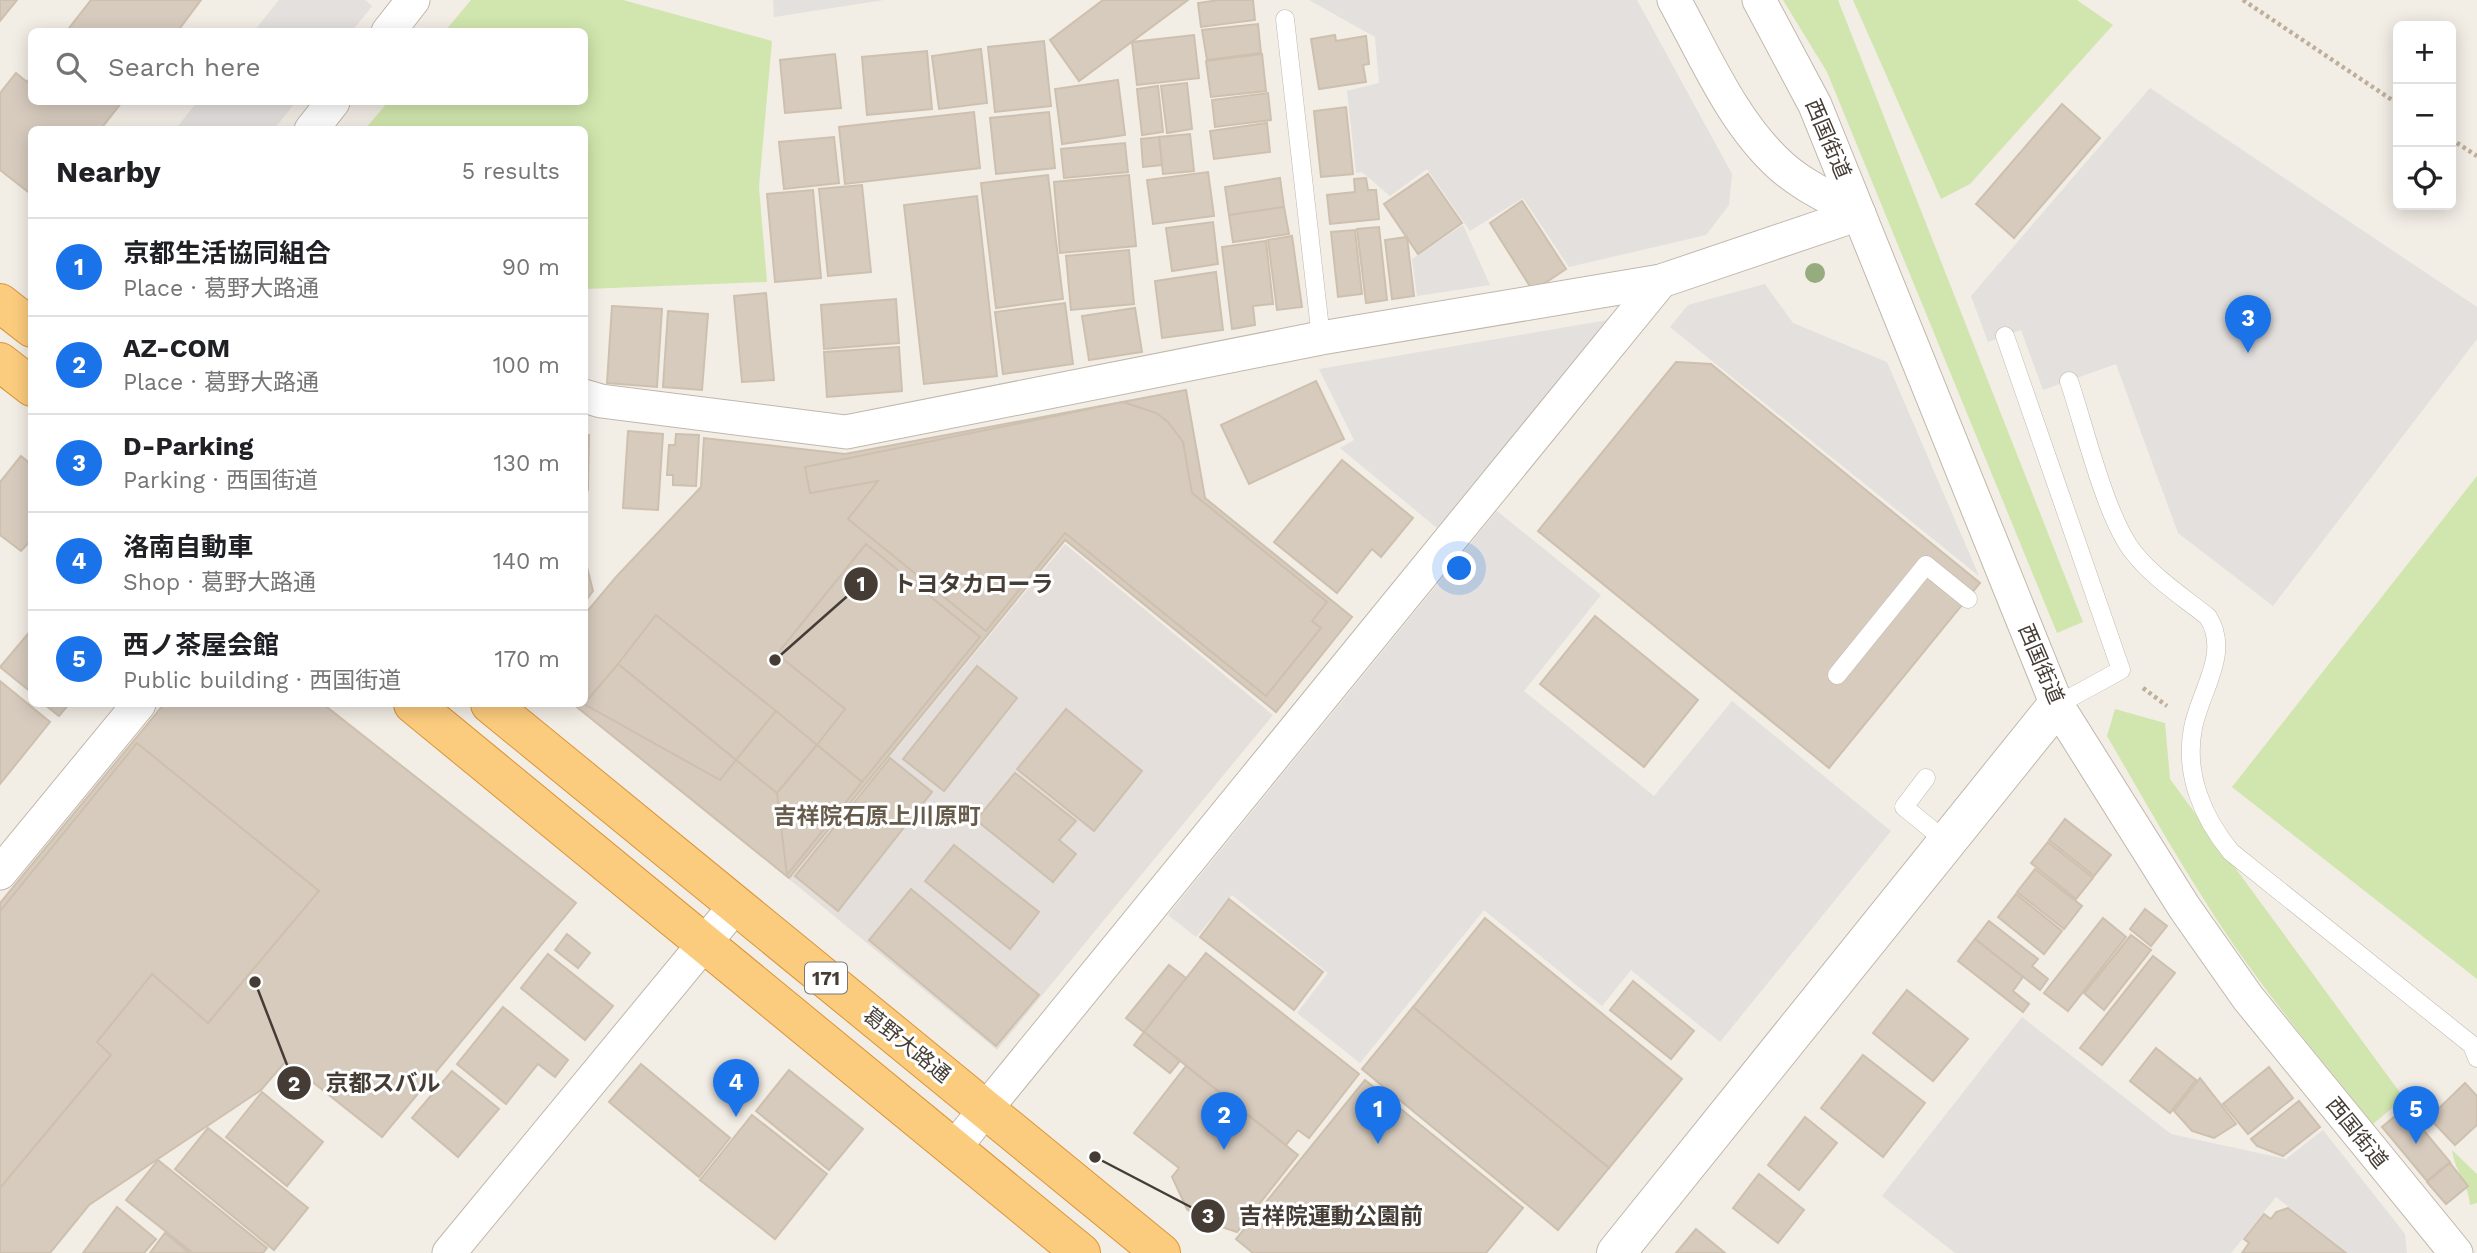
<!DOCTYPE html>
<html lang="en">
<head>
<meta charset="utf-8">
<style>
	body { margin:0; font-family:"Work Sans","Noto Sans JP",sans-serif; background:#f2f2f2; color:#202124 }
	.controls { position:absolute; right:21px; top:21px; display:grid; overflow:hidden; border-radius:10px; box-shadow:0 4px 18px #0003 }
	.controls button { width:63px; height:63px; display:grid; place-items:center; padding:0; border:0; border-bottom:2px solid #e0e0e0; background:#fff; color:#202124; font:35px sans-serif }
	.you { position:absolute; left:1460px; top:569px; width:24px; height:24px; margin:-18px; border:5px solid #fff; border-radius:50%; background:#1a73e8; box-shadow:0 0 0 10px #1a73e833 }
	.badge { display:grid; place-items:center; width:46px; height:46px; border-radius:50%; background:#1a73e8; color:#fff; font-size:23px; font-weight:700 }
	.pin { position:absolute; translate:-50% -58px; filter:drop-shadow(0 2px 4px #0008) }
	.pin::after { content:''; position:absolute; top:37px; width:24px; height:21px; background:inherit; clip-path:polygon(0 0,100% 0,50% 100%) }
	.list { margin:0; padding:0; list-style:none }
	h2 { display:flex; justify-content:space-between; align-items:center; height:91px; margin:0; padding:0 28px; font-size:30px }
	h2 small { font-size:23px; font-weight:400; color:#757577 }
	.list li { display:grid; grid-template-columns:46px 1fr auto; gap:21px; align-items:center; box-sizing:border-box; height:98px; padding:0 28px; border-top:2px solid #e0e0e0 }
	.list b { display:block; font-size:26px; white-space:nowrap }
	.list p { margin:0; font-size:23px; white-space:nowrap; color:#757577 }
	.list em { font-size:23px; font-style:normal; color:#757577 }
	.icon { flex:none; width:38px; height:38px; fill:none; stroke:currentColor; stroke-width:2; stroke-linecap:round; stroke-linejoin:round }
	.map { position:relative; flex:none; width:2477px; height:1253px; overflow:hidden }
	.search { position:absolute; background:#fff; box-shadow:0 4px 18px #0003; left:28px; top:28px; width:560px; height:77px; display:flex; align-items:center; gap:18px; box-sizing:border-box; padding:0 24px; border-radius:10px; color:#757577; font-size:26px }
	.panel { position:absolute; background:#fff; box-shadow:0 4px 18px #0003; left:28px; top:126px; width:560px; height:581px; border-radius:10px }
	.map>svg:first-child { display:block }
</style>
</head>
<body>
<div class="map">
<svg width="2477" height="1253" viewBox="0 0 2477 1253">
	<rect width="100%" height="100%" fill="#f2ede5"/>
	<polygon fill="#e4dfda" points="1065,544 1273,715 997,1050 789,879"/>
	<g fill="#d1e6ae">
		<polygon points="471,0 623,0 772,41 759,187 767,282 585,289 584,130 365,129 388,102 584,102 584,32 445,31"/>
		<polygon points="1783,0 1838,0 2083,622 2057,633 1827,72"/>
		<polygon points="1853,0 2077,0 2113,25 1970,184 1941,199"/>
		<polygon points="2477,476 2477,979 2232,787"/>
		<path d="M 2115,709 L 2165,723 L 2170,779 L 2404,1098 L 2373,1124 C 2319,1057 2264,992 2217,920 C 2178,860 2143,798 2107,736 Z"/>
		<path d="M 2452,1150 L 2477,1174 L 2477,1203 L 2470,1205 C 2468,1182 2455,1172 2452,1150 Z"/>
	</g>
	<g fill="#e3e0dd">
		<polygon points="279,0 365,0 372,6 352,31 254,31"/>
		<polygon points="773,0 884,0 774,17"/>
		<polygon points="1309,0 1637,0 1732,174 1729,205 1706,235 1569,267 1523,198 1470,231 1427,169 1390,196 1362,172 1356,173 1347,91 1379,83 1375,37"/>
		<polygon points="2150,88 2477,307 2477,339 2273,606 2178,533 2116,364 2043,390 2021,330 1988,342 1971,296"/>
		<polygon points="197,102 296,102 274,129 183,129 178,126"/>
		<polygon points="1463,225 1490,285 1417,296 1412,259"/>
		<polygon points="1765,284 1793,323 1887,362 1979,576 1670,327 1688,305"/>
		<polygon points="1608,320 1437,528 1340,448 1354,440 1319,369"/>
		<polygon points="1497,511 1601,595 1524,691 1654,796 1732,701 1891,831 1720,1042 1631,970 1602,1006 1484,910 1360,1063 1297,1013 1328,973 1232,895 1196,937 1168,915"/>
		<polygon points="2022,1017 2171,1134 2286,1159 2323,1130 2405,1234 2407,1253 2348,1253 2276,1197 2231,1253 1955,1253 1882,1196"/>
	</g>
	<g fill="#d7cbbe" stroke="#cec0ae" stroke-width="2">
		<polygon points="0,0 17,0 0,21"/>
		<polygon points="91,0 201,0 177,32 66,32"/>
		<polygon points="1103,0 1188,0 1079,81 1050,40"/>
		<polygon points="1219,0 1253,0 1255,20 1201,27 1198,3"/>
		<polygon points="1258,24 1261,53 1207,60 1202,30"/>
		<polygon points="1194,35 1199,78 1137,85 1132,42"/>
		<polygon points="1335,35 1336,41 1366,36 1369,64 1363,65 1366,82 1319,89 1311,39"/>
		<polygon points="1044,41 1051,106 995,112 988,47"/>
		<polygon points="981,49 987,103 939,109 932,56"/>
		<polygon points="927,51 932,109 867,115 862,57"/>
		<polygon points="835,54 841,108 785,113 780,60"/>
		<polygon points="1262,54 1266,91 1211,97 1206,61"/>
		<polygon points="16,73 27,82 32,76 32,102 122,102 100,130 32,130 32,195 0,170 0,93"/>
		<polygon points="1118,80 1125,135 1062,144 1055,89"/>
		<polygon points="1187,83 1192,129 1167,133 1161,86"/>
		<polygon points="1158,86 1163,132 1142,135 1137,89"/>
		<polygon points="1268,93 1271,120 1215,127 1212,100"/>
		<polygon points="2062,104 2100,138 2014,238 1976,204"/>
		<polygon points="1346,107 1353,174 1321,177 1314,111"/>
		<polygon points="974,112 980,168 845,184 839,127"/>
		<polygon points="1049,112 1055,168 996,174 990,118"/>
		<polygon points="1267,123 1270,152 1214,159 1210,131"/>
		<polygon points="1190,134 1194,171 1163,174 1159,137"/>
		<polygon points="834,137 839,183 784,189 779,142"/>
		<polygon points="1159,137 1162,165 1143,167 1141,139"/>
		<polygon points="1125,143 1128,172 1064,178 1061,149"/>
		<polygon points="1208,172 1214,216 1153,224 1147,180"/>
		<polygon points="1428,174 1462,223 1418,254 1384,204"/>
		<polygon points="1048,175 1063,299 996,308 981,183"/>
		<polygon points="1129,175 1136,246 1060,253 1054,182"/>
		<polygon points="1280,178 1284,207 1229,215 1225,187"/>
		<polygon points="1366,178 1368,190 1376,190 1379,219 1330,224 1327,195 1355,192 1354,179"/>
		<polygon points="862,185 871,272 828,276 819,189"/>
		<polygon points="813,190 821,278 775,282 767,194"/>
		<polygon points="977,196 997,376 924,384 904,205"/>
		<polygon points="1522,201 1566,269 1533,291 1490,223"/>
		<polygon points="1284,207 1289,234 1233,242 1229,215"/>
		<polygon points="1213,222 1218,264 1172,271 1166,228"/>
		<polygon points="1379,227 1387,300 1366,303 1357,229"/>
		<polygon points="1355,230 1362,294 1338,297 1331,232"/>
		<polygon points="1292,236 1302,307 1277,310 1268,240"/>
		<polygon points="1407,237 1414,296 1392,299 1385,240"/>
		<polygon points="1266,241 1273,304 1253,306 1255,325 1232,329 1222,247"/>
		<polygon points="1129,250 1134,304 1071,310 1066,256"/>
		<polygon points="1216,272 1223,330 1162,338 1155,281"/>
		<polygon points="766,293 774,380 742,382 734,296"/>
		<polygon points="896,299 899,343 824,349 821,305"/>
		<polygon points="1065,303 1073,364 1003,374 995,312"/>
		<polygon points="612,306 662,309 657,387 607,383"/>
		<polygon points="1135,308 1142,352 1089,360 1082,316"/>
		<polygon points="668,311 708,314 702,390 663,387"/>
		<polygon points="899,347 902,391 827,397 824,352"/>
		<polygon points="1676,362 1711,364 1980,583 1829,768 1538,531"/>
		<polygon points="1316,381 1344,439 1249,484 1221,425"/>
		<polygon points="1186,390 1205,498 1352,617 1276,712 1065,540 789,878 573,704 584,704 584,615 616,577 701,487 704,438 845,454"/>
		<polygon points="1123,402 1156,413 1168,422 1183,442 1192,493 1327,602 1312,621 1321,628 1266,696 1065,533 986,631 848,519 878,481 810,493 805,467"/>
		<polygon points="628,431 663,434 658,510 623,508"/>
		<polygon points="676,434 699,435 696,486 673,485 673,475 667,475 669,445 675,445"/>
		<polygon points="584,435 589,435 588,490 584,490"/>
		<polygon points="21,456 32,465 32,539 21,551 0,535 0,482"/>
		<polygon points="1342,460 1413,518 1381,557 1372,549 1337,593 1274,542"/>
		<polygon points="866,544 980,637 862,782 817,745 845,709 777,654"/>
		<polygon points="584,555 593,591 584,603"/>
		<polygon points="656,615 776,711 736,760 618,664"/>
		<polygon points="1595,616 1698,700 1644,767 1540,684"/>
		<polygon points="32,629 32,693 0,667"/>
		<polygon points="618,664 736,760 720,780 584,704"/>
		<polygon points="977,666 1017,698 944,791 903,759"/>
		<polygon points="0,681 50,722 0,784"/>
		<polygon points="44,704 69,704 59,716"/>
		<polygon points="164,704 323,704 576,903 382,1137 286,1061 261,1090 89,1205 50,1253 0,1253 0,903"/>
		<polygon points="1066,709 1142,771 1094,831 1017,769"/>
		<polygon points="776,711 817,745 777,793 736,760"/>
		<polygon points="137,743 319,891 208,1023 152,974 97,1042 111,1055 0,1188 0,911"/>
		<polygon points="817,745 862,782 787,875 777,793"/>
		<polygon points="890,758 932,792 838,911 795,876"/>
		<polygon points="1015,773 1076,821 1059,840 1076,854 1053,882 976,820"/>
		<polygon points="2065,819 2111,855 2094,876 2049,840"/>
		<polygon points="2048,842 2093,878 2076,899 2031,863"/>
		<polygon points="954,845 1039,912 1010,949 925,881"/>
		<polygon points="2035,869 2082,906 2064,929 2017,892"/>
		<polygon points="911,889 1039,995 996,1046 869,940"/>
		<polygon points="2016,894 2062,931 2044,954 1998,917"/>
		<polygon points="1229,899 1323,972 1294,1010 1200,937"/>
		<polygon points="2145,909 2167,926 2151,946 2130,929"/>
		<polygon points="1485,918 1682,1079 1609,1168 1413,1007"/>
		<polygon points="2103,918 2126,937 2068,1011 2044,993"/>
		<polygon points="1989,921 2038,959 2032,966 2048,979 2040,990 1975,939"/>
		<polygon points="567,934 590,953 578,968 555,950"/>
		<polygon points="2131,935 2151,950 2104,1010 2084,993"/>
		<polygon points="1975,939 2023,977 2013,991 2029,1004 2023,1012 1958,961"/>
		<polygon points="1206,953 1359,1074 1309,1138 1298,1130 1286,1145 1144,1032"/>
		<polygon points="548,954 613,1006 585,1040 521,988"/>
		<polygon points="2153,956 2175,973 2102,1065 2080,1048"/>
		<polygon points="1169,965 1186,978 1144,1032 1126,1018"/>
		<polygon points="1633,981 1694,1031 1671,1059 1610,1010"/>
		<polygon points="1907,990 1968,1039 1933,1081 1873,1033"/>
		<polygon points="503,1007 568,1060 555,1077 538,1064 506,1104 457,1064"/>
		<polygon points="1413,1007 1609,1168 1558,1230 1362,1069"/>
		<polygon points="1144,1032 1180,1061 1170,1073 1134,1045"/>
		<polygon points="2156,1048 2196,1080 2170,1113 2130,1081"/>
		<polygon points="1863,1055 1925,1103 1883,1157 1821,1108"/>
		<polygon points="641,1064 730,1138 699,1177 609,1102"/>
		<polygon points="1186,1066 1298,1155 1237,1232 1201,1220 1187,1209 1172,1177 1179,1168 1134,1133"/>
		<polygon points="2269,1067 2293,1098 2248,1134 2223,1104"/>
		<polygon points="789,1070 863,1129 829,1170 756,1111"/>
		<polygon points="452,1071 499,1109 458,1157 412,1118"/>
		<polygon points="2200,1078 2236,1124 2214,1138 2192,1131 2174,1111"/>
		<polygon points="1365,1080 1523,1208 1486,1253 1253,1253 1236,1239"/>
		<polygon points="2465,1083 2477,1096 2477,1125 2455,1145 2429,1118"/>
		<polygon points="262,1092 323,1142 287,1186 226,1137"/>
		<polygon points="2299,1101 2320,1127 2283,1156 2257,1146 2251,1139"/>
		<polygon points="2405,1108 2450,1162 2427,1181 2382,1127"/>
		<polygon points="752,1115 827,1174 775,1239 700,1180"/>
		<polygon points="1805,1117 1837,1143 1799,1190 1768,1165"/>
		<polygon points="208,1128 308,1208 274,1250 175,1169"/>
		<polygon points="158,1160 267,1248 263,1253 193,1253 126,1200"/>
		<polygon points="2450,1163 2468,1186 2446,1204 2427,1182"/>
		<polygon points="1759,1174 1804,1210 1778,1243 1733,1208"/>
		<polygon points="117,1207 156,1239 144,1253 83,1253"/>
		<polygon points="2288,1208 2346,1253 2242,1253 2249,1243 2244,1239 2264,1214 2271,1219 2276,1212"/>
		<polygon points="1696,1229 1725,1253 1676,1253"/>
		<polygon points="165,1233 190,1253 150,1253"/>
	</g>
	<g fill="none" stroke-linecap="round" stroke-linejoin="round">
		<defs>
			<g id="service">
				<polyline points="1285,19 1321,338"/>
				<polyline points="2005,336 2121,670 2057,705"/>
				<path d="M 2069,381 C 2084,425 2106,519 2134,553 C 2154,578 2183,597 2208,617 C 2231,653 2200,691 2193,728 C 2184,774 2203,818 2231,852 L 2472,1045 L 2477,1058"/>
				<polyline points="1837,675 1926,565 1968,599"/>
				<polyline points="1926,778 1904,807 1947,842"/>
			</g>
			<g id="minor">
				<path d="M 1674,0 C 1705,56 1733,123 1781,166 C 1803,186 1833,199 1859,214"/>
				<polyline points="1759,0 1815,105 2057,705 2184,907 2248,998 2456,1253"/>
				<polyline points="388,32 413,0"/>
				<polyline points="311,130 333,102"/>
				<polyline points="584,396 601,401 846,432 1321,338 1661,281 1859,214"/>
				<polyline points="0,873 139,704"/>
				<polyline points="954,1148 1661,281"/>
				<polyline points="449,1253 736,905"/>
			</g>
			<polyline id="tertiary" points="1616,1253 2057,705"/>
			<g id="trunk">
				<polyline points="0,303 32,328"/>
				<polyline points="0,362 32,387"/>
				<polyline points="413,704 1081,1253"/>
				<polyline points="490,704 1161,1253"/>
			</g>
		</defs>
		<use href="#service" stroke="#c1b7ab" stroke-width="19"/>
		<use href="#minor" stroke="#c1b7ab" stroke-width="35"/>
		<use href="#tertiary" stroke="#c1b7ab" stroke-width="40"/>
		<use href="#trunk" stroke="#db9437" stroke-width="40"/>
		<g stroke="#bfaf99" stroke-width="4.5" stroke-dasharray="3.5 3.5" stroke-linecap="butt">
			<polyline points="2243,0 2398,104"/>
			<polyline points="2451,139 2477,156"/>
			<polyline points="2143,688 2167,706"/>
		</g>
		<use href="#service" stroke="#fff" stroke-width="18"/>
		<use href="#minor" stroke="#fff" stroke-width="33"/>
		<use href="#tertiary" stroke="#fff" stroke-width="38"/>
		<use href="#trunk" stroke="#fccc7e" stroke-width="38"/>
	</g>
	<circle fill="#96ab7e" cx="1815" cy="273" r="10"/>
	<g text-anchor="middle" stroke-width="6" stroke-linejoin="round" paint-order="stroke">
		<rect fill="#fff" stroke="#7d7772" stroke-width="2" x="805" y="962.5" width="42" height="31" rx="5"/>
		<g font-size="19" font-weight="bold" fill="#453d35">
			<text x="826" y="985">171</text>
		</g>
		<g font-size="21" fill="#453d35" stroke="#fff">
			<text transform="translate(1828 139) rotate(67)" y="7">西国街道</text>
			<text transform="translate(2041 664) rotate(67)" y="7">西国街道</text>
			<text transform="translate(907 1045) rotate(39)" y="7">葛野大路通</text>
			<text transform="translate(2357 1133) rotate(51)" y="7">西国街道</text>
		</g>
		<g font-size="23" font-weight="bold" fill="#675b4c" stroke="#fff">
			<text x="877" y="824">吉祥院石原上川原町</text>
		</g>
	</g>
	<path fill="none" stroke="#453d35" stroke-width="2.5" d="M775 660L861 584M255 982L294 1083M1095 1157L1208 1216"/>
	<g fill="#453d35" stroke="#fff" stroke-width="2.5">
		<circle cx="775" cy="660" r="7"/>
		<circle cx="255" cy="982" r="7"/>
		<circle cx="1095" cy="1157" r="7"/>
		<circle cx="861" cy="584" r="18"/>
		<circle cx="294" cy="1083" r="18"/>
		<circle cx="1208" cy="1216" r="18"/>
	</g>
	<g font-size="21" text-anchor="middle" font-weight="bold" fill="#fff">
		<text x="861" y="591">1</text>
		<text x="294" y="1091">2</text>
		<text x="1208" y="1223">3</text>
	</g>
	<g font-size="23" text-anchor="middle" font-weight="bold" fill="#453d35" stroke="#fff" stroke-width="6" stroke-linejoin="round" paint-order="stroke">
		<text x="973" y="592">トヨタカローラ</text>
		<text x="383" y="1091">京都スバル</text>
		<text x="1331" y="1224">吉祥院運動公園前</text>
	</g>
</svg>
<div class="controls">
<button>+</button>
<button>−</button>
<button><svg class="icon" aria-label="locate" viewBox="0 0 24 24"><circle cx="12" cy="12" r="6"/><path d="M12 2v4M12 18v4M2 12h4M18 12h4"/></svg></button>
</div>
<div class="you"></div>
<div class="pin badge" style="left:1378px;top:1144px">1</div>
<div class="pin badge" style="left:1224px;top:1150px">2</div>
<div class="pin badge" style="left:2248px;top:353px">3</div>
<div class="pin badge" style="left:736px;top:1117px">4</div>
<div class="pin badge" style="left:2416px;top:1144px">5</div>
<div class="search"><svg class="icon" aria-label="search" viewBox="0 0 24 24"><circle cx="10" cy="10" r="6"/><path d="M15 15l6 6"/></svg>Search here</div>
<section class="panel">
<h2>Nearby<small>5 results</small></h2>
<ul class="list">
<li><span class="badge">1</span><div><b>京都生活協同組合</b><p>Place · 葛野大路通</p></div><em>90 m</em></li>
<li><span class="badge">2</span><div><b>AZ-COM</b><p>Place · 葛野大路通</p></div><em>100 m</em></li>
<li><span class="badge">3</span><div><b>D-Parking</b><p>Parking · 西国街道</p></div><em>130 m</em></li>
<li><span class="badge">4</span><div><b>洛南自動車</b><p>Shop · 葛野大路通</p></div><em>140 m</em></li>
<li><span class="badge">5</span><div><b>西ノ茶屋会館</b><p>Public building · 西国街道</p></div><em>170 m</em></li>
</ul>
</section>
</div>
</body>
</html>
